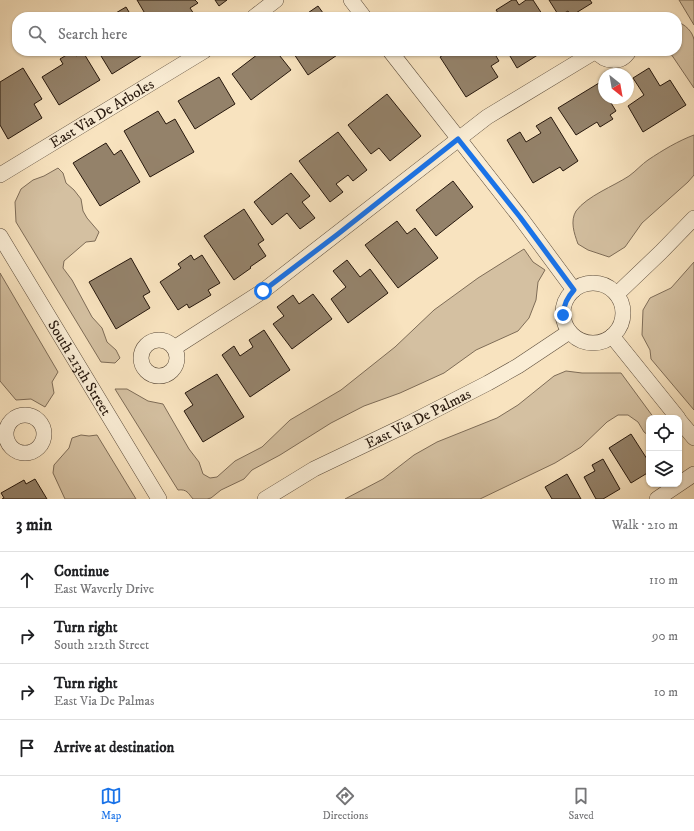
<!DOCTYPE html>
<html lang="en">
<head>
<meta charset="utf-8">
<style>
	body { margin:0; font-family:"IM FELL DW Pica",serif; background:#f2f2f2; color:#202124 }
	.controls { position:absolute; right:12px; bottom:12px; display:grid; overflow:hidden; border-radius:8px; box-shadow:0 1px 3px #0004 }
	.controls button { width:36px; height:36px; display:grid; place-items:center; padding:0; border:0; border-bottom:1px solid #e0e0e0; background:#fff; color:#202124; font:20px sans-serif }
	.compass { position:absolute; left:598px; top:68px; width:36px; height:36px; border-radius:50%; background:#fff; box-shadow:0 1px 3px #0004; rotate:149deg }
	.stop { position:absolute; width:12px; height:12px; margin:-9px; border:3px solid #1a73e8; border-radius:50%; background:#fff }
	.stop.end { background:#1a73e8; border-color:#fff; box-shadow:0 1px 4px #0008 }
	.list { margin:0; padding:0; list-style:none }
	h2 { display:flex; justify-content:space-between; align-items:center; height:52px; margin:0; padding:0 16px; font-size:17px }
	h2 small { font-size:13px; font-weight:400; color:#757577 }
	.list li { display:grid; grid-template-columns:26px 1fr auto; gap:12px; align-items:center; box-sizing:border-box; height:56px; padding:0 16px; border-top:1px solid #e0e0e0 }
	.list b { display:block; font-size:15px; white-space:nowrap }
	.list p { margin:0; font-size:13px; white-space:nowrap; color:#757577 }
	.list em { font-size:13px; font-style:normal; color:#757577 }
	.icon { flex:none; width:22px; height:22px; fill:none; stroke:currentColor; stroke-width:2; stroke-linecap:round; stroke-linejoin:round }
	.map { position:relative; flex:none; width:694px; height:499px; overflow:hidden }
	.search { position:absolute; background:#fff; box-shadow:0 1px 3px #0004; left:12px; right:12px; top:12px; height:44px; display:flex; align-items:center; gap:10px; box-sizing:border-box; padding:0 14px; border-radius:16px; color:#757577; font-size:15px }
	.sheet { height:276px; background:#fff }
	nav { display:flex; justify-content:space-around; align-items:center; box-sizing:border-box; height:56px; border-top:1px solid #e0e0e0; background:#fff; font-size:11px; color:#757577 }
	nav a { display:grid; justify-items:center; gap:2px }
	nav .on { color:#1a73e8 }
	.map>svg:first-child { display:block }
</style>
</head>
<body>
<div class="map">
<svg width="694" height="499" viewBox="0 0 694 499">
	<rect width="100%" height="100%" fill="#f8e3bf"/>
	<filter id="stains"><feTurbulence type="fractalNoise" baseFrequency=".005" numOctaves="4"/><feColorMatrix values="0 0 0 0 .2 0 0 0 0 .09 0 0 0 0 .02 0 0 0 .5 -.17"/></filter>
	<radialGradient id="worn" r=".72"><stop offset=".6" stop-color="#630" stop-opacity="0"/><stop offset="1" stop-color="#630" stop-opacity=".3"/></radialGradient>
	<g fill="#d4c0a1" stroke="#7e6c57">
		<polygon points="679,0 694,0 694,25"/>
		<path d="M 677,22 C 685,24 693,32 694,40 C 694,52 694,74 694,88 L 669,51 L 677,51 Z"/>
		<path d="M 694,135 L 694,175 L 688,182 L 642,223 L 625,247 L 609,257 L 588,250 L 578,244 C 574,233 570,221 576,211 C 587,196 614,186 629,176 C 636,171 642,164 648,160 C 663,150 678,141 694,135 Z"/>
		<polygon points="58,168 63,173 66,183 74,190 81,199 83,211 87,218 99,232 95,241 86,242 64,261 63,268 72,280 92,317 102,328 107,342 116,350 120,358 115,363 101,362 16,222 15,202 21,189 33,180 44,176"/>
		<path d="M 524,249 L 533,262 L 545,270 L 538,282 L 536,300 L 529,318 L 518,331 L 476,350 L 444,373 L 400,393 L 364,406 L 331,423 L 280,455 L 252,470 L 244,479 L 221,490 L 211,498 L 207,499 L 193,499 C 188,493 187,489 178,490 L 115,389 L 127,389 L 148,401 L 163,404 L 189,449 L 199,462 L 203,474 L 210,478 L 217,477 L 235,461 L 262,447 L 290,420 L 341,390 L 395,347 L 434,310 L 478,278 Z"/>
		<polygon points="694,262 694,410 651,359 650,350 642,335 643,310 650,298 671,288"/>
		<polygon points="0,273 58,372 52,382 54,393 45,407 31,399 16,400 0,381"/>
		<polygon points="566,371 582,373 621,373 654,418 649,418 649,436 644,432 638,422 628,415 618,415 607,422 581,447 555,463 480,499 345,499 383,479 414,455 437,442 497,418 518,405 554,376"/>
		<polygon points="81,435 89,436 97,435 136,499 65,499 53,473 54,465 69,448 72,438"/>
	</g>
	<g fill="#94826a" stroke="#27180d">
		<polygon points="137,0 195,0 198,3 190,8 196,17 147,17"/>
		<polygon points="215,0 227,0 219,6"/>
		<polygon points="512,0 516,0 519,5 526,0 533,0 544,17 498,17 500,16 496,10"/>
		<polygon points="549,0 590,0 592,3 571,16 568,11 559,16"/>
		<polygon points="318,6 326,17 302,17"/>
		<polygon points="126,7 132,17 109,17"/>
		<polygon points="73,51 76,56 83,52 100,80 59,105 42,77 63,64 60,59"/>
		<polygon points="98,51 142,51 144,54 112,74"/>
		<polygon points="262,51 276,51 291,70 251,100 232,74"/>
		<polygon points="292,51 343,51 308,75"/>
		<polygon points="450,51 493,51 499,61 491,66 498,77 466,97 440,57"/>
		<polygon points="507,51 544,51 517,68"/>
		<polygon points="23,68 42,99 34,104 42,118 8,139 0,125 0,82"/>
		<polygon points="649,68 660,86 670,80 686,105 643,132 628,106 644,95 633,78"/>
		<polygon points="219,77 235,104 195,129 178,101"/>
		<polygon points="599,83 604,91 604,98 608,98 616,111 610,115 613,119 600,127 597,122 576,135 558,108"/>
		<polygon points="387,94 421,136 390,161 379,148 371,154 348,125"/>
		<polygon points="158,111 166,124 175,119 194,152 150,177 124,131"/>
		<polygon points="551,117 578,161 563,171 560,167 533,183 507,140 520,132 526,142 541,133 536,126"/>
		<polygon points="338,132 367,170 353,181 348,175 336,184 343,192 330,202 299,161"/>
		<polygon points="106,143 114,155 121,150 140,182 100,206 73,163"/>
		<polygon points="291,173 310,196 302,202 315,218 300,229 287,213 272,225 254,202"/>
		<polygon points="453,181 473,207 436,236 416,210"/>
		<polygon points="244,209 264,240 258,244 266,256 250,267 251,268 234,280 204,236"/>
		<polygon points="397,221 407,234 415,228 438,258 398,288 365,245"/>
		<polygon points="191,255 194,260 202,255 220,283 208,290 211,295 189,308 187,304 178,310 160,282 181,268 178,264"/>
		<polygon points="131,258 150,292 143,296 150,308 116,329 89,282"/>
		<polygon points="347,260 360,277 370,269 388,293 348,323 331,299 346,287 333,271"/>
		<polygon points="313,294 332,319 292,349 273,324 284,316 277,307 293,295 299,304"/>
		<polygon points="264,330 290,370 250,397 222,355 234,346 240,356 253,347 249,340"/>
		<polygon points="217,374 244,417 203,442 184,411 193,405 185,393"/>
		<polygon points="631,434 649,462 649,472 631,483 609,448"/>
		<polygon points="603,459 620,489 603,499 596,499 584,477 595,471 592,465"/>
		<polygon points="567,474 581,499 552,499 545,487"/>
		<polygon points="35,479 47,499 2,499 4,498 1,493 24,480 26,484"/>
	</g>
	<g fill="none" stroke-linecap="round" stroke-linejoin="round">
		<defs>
			<g id="street">
				<polyline points="351,0 364,17"/>
				<polyline points="254,17 276,0"/>
				<polyline points="390,51 520,217 574,290"/>
				<path d="M 596,51 C 605,63 621,64 629,51"/>
				<path id="s1" d="M 0,175 L 204,51"/>
				<path id="s2" d="M 0,236 L 159,499"/>
				<circle cx="593" cy="313" r="30"/>
				<polyline points="617,294 661,252 694,218"/>
				<polyline points="612,336 678,418"/>
				<circle cx="159" cy="358" r="18"/>
				<polyline points="174,348 263,291 487,117 596,51"/>
				<circle cx="25" cy="434" r="19"/>
				<polyline points="679,420 694,438"/>
				<path id="s3" d="M 265,499 L 314,469 L 404,426 L 488,383 L 518,366 L 569,332"/>
				<polyline points="657,499 694,474"/>
			</g>
		</defs>
		<use href="#street" stroke="#5b4b3a" stroke-width="16"/>
		<use href="#street" stroke="#faedd5" stroke-width="15"/>
	</g>
	<g fill="none" stroke-linecap="round" stroke-linejoin="round">
		<path stroke="#1a73e8" stroke-width="5" d="M 263,291 L 338,234 L 458,139 L 520,217 L 574,290 C 567,298 564,304 563,315"/>
	</g>
	<g text-anchor="middle" stroke-width="3" stroke-linejoin="round" paint-order="stroke">
		<g font-size="15" fill="#27180d" stroke="#faedd5">
			<text dy="5" stroke="none"><textPath href="#s1" startOffset="119">East Via De Arboles</textPath></text>
			<text dy="5" stroke="none"><textPath href="#s2" startOffset="154">South 213th Street</textPath></text>
			<text dy="5" stroke="none"><textPath href="#s3" startOffset="173">East Via De Palmas</textPath></text>
		</g>
	</g>
	<rect width="100%" height="100%" filter="url(#stains)"/>
	<rect width="100%" height="100%" fill="url(#worn)"/>
</svg>
<div class="controls">
<button><svg class="icon" aria-label="locate" viewBox="0 0 24 24"><circle cx="12" cy="12" r="6"/><path d="M12 2v4M12 18v4M2 12h4M18 12h4"/></svg></button>
<button><svg class="icon" aria-label="layers" viewBox="0 0 24 24"><path d="M12 4l9 5-9 5-9-5zM3 14l9 5 9-5"/></svg></button>
</div>
<svg class="compass" viewBox="-18 -18 36 36"><path d="M0-13l5 13h-10z" fill="#e53935"/><path d="M0 13l5-13h-10z" fill="#757577"/></svg>
<div class="stop" style="left:263px;top:291px"></div>
<div class="stop end" style="left:563px;top:315px"></div>
<div class="search"><svg class="icon" aria-label="search" viewBox="0 0 24 24"><circle cx="10" cy="10" r="6"/><path d="M15 15l6 6"/></svg>Search here</div>
</div>
<section class="sheet">
<h2>3 min<small>Walk · 210 m</small></h2>
<ul class="list">
<li><svg class="icon" aria-label="ahead" viewBox="0 0 24 24"><path d="M12 20V5M6 11l6-6 6 6"/></svg><div><b>Continue</b><p>East Waverly Drive</p></div><em>110 m</em></li>
<li><svg class="icon" aria-label="right" viewBox="0 0 24 24"><path d="M7 20v-9h11M14 6l5 5-5 5"/></svg><div><b>Turn right</b><p>South 212th Street</p></div><em>90 m</em></li>
<li><svg class="icon" aria-label="right" viewBox="0 0 24 24"><path d="M7 20v-9h11M14 6l5 5-5 5"/></svg><div><b>Turn right</b><p>East Via De Palmas</p></div><em>10 m</em></li>
<li><svg class="icon" aria-label="arrive" viewBox="0 0 24 24"><path d="M6 21V4h12l-3 4 3 4H6"/></svg><div><b>Arrive at destination</b></div></li>
</ul>
</section>
<nav>
<a class="on"><svg class="icon" aria-label="map" viewBox="0 0 24 24"><path d="M3 6l6-2 6 2 6-2v14l-6 2-6-2-6 2zM9 4v14M15 6v14"/></svg>Map</a>
<a><svg class="icon" aria-label="directions" viewBox="0 0 24 24"><path d="M12 3l9 9-9 9-9-9zM9 14v-3h6M13 9l2 2-2 2"/></svg>Directions</a>
<a><svg class="icon" aria-label="saved" viewBox="0 0 24 24"><path d="M7 4h10v16l-5-4-5 4z"/></svg>Saved</a>
</nav>
</body>
</html>
